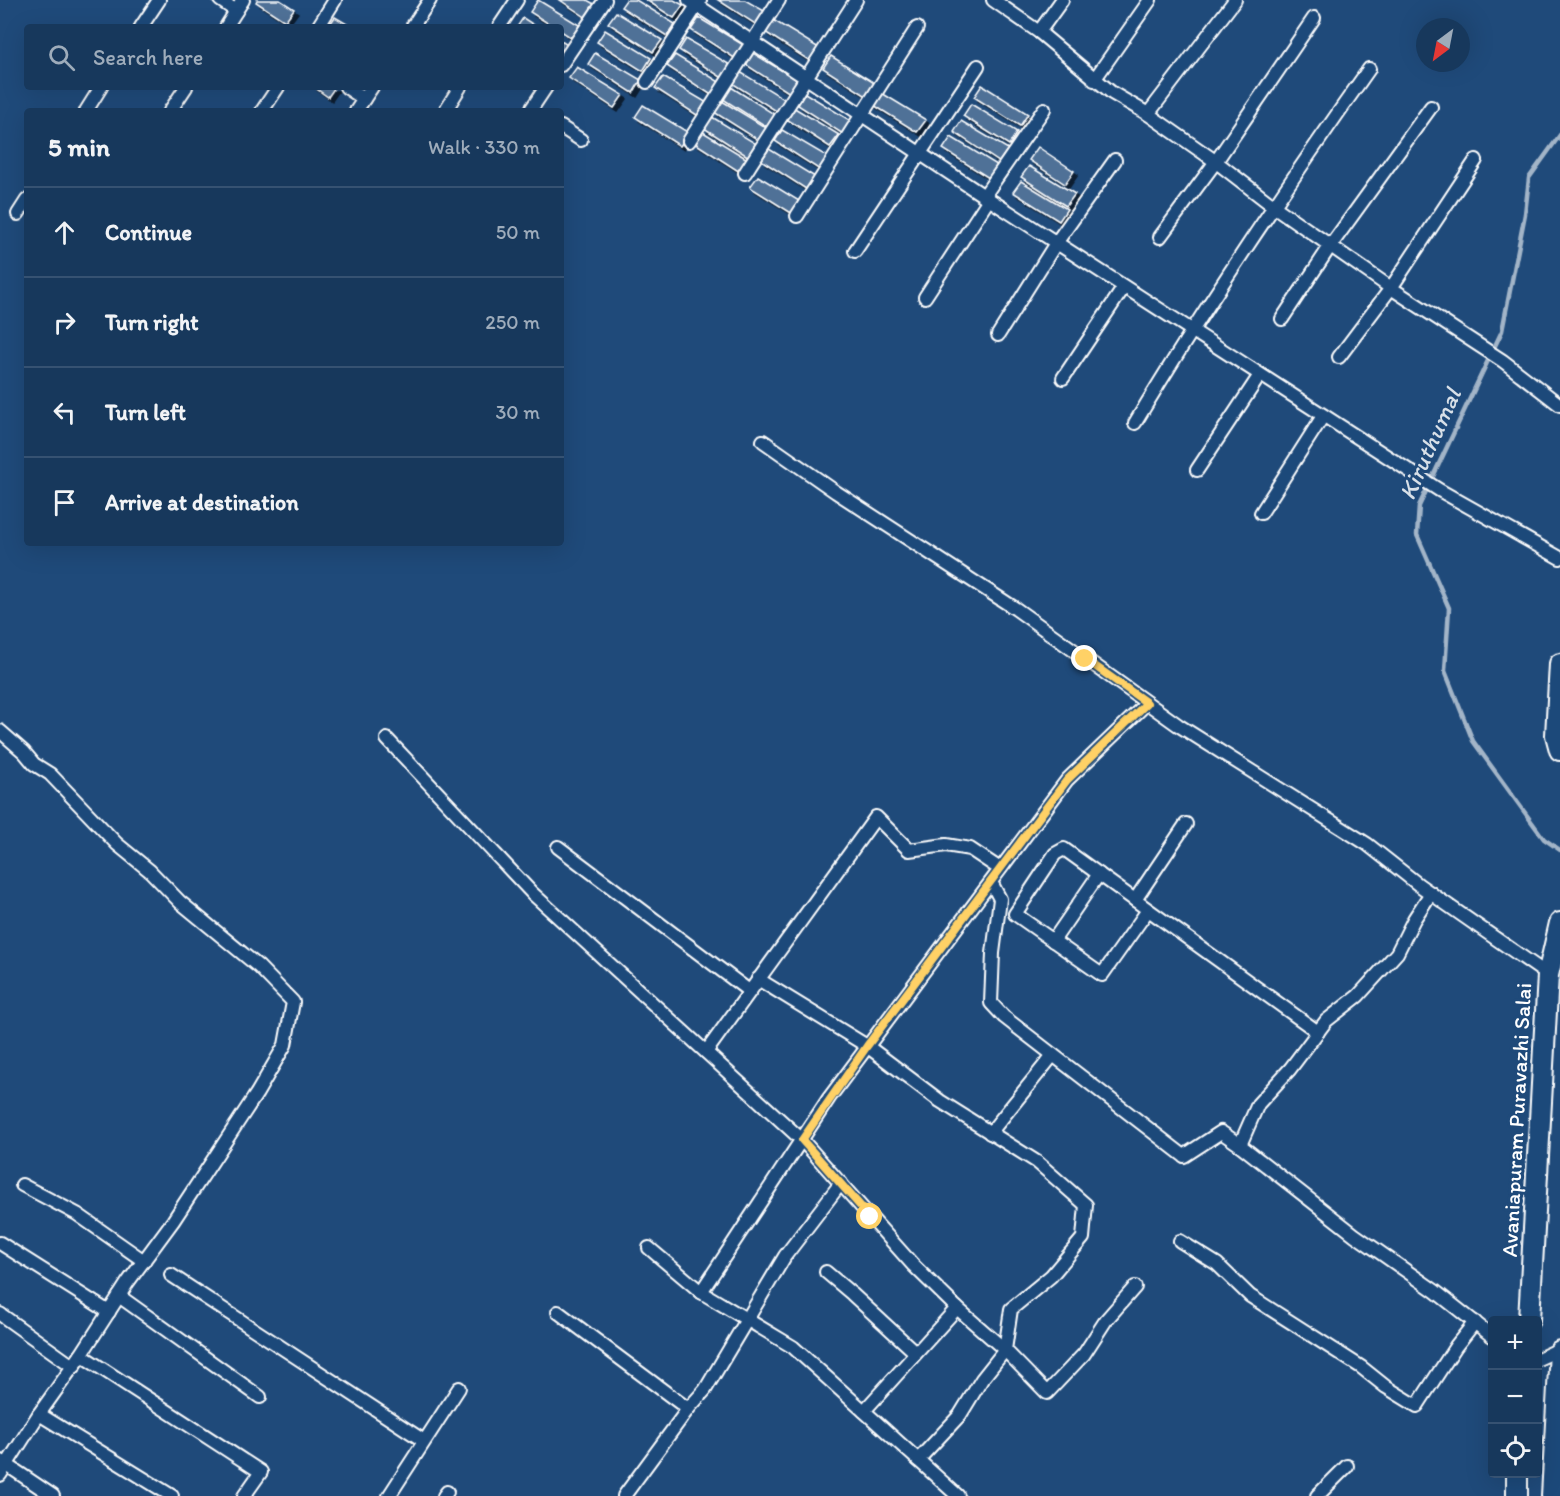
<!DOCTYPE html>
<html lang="en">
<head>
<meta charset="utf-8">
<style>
	body { margin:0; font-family:Itim,sans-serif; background:#244365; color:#f1f3f6 }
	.controls { position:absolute; right:18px; bottom:18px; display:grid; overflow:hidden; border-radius:6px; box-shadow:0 6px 24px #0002 }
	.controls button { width:54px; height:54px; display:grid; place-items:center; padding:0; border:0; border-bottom:2px solid #365272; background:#17385c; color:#f1f3f6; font:30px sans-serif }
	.compass { position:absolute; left:1416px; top:18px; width:54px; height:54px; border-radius:50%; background:#17385c; box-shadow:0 6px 24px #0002; rotate:212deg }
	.stop { position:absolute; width:18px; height:18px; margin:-14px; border:4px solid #ffd166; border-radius:50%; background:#fff }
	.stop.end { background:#ffd166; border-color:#fff; box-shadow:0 2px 6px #0008 }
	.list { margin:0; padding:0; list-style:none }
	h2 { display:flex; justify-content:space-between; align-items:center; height:78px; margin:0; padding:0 24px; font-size:26px }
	h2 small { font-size:20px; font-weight:400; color:#9eacbb }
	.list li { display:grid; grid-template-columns:39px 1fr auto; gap:18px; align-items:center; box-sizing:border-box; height:90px; padding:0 24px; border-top:2px solid #365272 }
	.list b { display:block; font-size:22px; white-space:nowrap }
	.list em { font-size:20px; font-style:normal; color:#9eacbb }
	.icon { flex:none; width:33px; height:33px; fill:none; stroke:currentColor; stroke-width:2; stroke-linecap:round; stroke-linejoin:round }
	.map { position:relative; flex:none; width:1560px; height:1496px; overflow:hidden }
	.search { position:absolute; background:#17385c; box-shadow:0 6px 24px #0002; left:24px; top:24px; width:540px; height:66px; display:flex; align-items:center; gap:15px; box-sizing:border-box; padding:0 21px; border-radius:6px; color:#9eacbb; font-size:22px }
	.panel { position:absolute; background:#17385c; box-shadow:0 6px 24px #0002; left:24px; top:108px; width:540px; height:438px; border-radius:6px }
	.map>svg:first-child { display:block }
</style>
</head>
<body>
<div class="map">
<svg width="1560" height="1496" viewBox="0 0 1560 1496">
	<defs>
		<filter id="shadow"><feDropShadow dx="4" dy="4" stdDeviation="0" flood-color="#0009"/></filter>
	</defs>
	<rect width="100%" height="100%" fill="#1f4a7a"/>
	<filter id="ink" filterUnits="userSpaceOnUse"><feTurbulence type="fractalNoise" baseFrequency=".0167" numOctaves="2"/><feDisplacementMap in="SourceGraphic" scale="12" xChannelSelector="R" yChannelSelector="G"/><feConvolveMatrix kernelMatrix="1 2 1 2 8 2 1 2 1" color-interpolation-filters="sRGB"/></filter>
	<g filter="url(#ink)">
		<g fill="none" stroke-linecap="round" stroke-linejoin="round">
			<polyline stroke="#a3b5c8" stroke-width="4.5" points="1560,135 1529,178 1525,214 1502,331 1419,506 1417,535 1449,608 1445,671 1473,741 1544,839 1560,850"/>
		</g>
		<g fill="#507197" stroke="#fff" stroke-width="1.5" filter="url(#shadow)">
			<polygon points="257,0 280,0 294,9 285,21 256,2"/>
			<polygon points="538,0 584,28 575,40 561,31 561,27 554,27 530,12"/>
			<polygon points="560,0 587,0 596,5 587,18"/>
			<polygon points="626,0 636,0 675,24 667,36 621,7"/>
			<polygon points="646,0 674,0 683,5 674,18"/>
			<polygon points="718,0 745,0 766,12 757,25"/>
			<polygon points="616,12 662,40 653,52 608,23"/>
			<polygon points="335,17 352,27 328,27"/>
			<polygon points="523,18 537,27 517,27"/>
			<polygon points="699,18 745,46 736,59 691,30"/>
			<polygon points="773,20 819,48 810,61 765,32"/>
			<polygon points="605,30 651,58 643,71 597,42"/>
			<polygon points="686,39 732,66 724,79 679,50"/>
			<polygon points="561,41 569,46 561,58"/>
			<polygon points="595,53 641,80 633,93 588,64"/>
			<polygon points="753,53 799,81 790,93 745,64"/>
			<polygon points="675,55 721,83 713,96 667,66"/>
			<polygon points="831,56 876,84 868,97 823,68"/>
			<polygon points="577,67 623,95 614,108 569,78"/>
			<polygon points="740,72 786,100 778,112 732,83"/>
			<polygon points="663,77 709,104 700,117 655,88"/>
			<polygon points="982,85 1028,114 1020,126 974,97"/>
			<polygon points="314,87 335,87 328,97"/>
			<polygon points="731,87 777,116 769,128 723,99"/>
			<polygon points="880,92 926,120 917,132 872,104"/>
			<polygon points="805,93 851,121 843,134 798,105"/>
			<polygon points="722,101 768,129 760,141 714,112"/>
			<polygon points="971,104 1017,132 1009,145 963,116"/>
			<polygon points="643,105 689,133 680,146 635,117"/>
			<polygon points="793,107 839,135 830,147 785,118"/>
			<polygon points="712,117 758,145 749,157 704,128"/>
			<polygon points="961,121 1008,149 999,162 954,132"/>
			<polygon points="782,130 828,157 820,170 775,141"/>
			<polygon points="703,132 749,160 740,172 695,143"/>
			<polygon points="951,137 997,165 989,178 943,149"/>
			<polygon points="1038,147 1074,171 1065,184 1029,160"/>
			<polygon points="769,149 815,177 806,189 761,160"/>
			<polygon points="1029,166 1075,194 1066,206 1021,177"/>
			<polygon points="758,176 804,204 796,216 750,187"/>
			<polygon points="1021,181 1067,209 1059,221 1013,192"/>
		</g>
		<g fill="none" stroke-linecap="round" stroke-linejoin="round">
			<defs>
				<g id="street">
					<polyline points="220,0 236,11"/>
					<polyline points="689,0 984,196 1439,490 1560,558"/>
					<polyline points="993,0 1039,32 1112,93 1148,114 1215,161 1272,205 1391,288 1503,361 1560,405"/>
					<polyline points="141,27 159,0"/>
					<polyline points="226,27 243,0"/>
					<polyline points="318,27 335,0"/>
					<polyline points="412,27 430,0"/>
					<polyline points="499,27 517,0"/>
					<polyline points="1039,32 1062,0"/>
					<polyline points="561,65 605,0"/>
					<polyline points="1094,80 1150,0"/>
					<polyline points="647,82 700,1"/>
					<polyline points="346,87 364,99"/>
					<polyline points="86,111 101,87"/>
					<polyline points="170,111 186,87"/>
					<polyline points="262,111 278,87"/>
					<polyline points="356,111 372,87"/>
					<polyline points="445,111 460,87"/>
					<polyline points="530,111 546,87"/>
					<polyline points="1148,114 1235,0"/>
					<polyline points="561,127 581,140"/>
					<polyline points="689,141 779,0"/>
					<polyline points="745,173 856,0"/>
					<polyline points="984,196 1044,109"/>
					<polyline points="18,214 27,200"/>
					<polyline points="797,216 917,28"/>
					<polyline points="1160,237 1217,160 1314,18"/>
					<polyline points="855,251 978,66"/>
					<polyline points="925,297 989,199"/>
					<polyline points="1282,319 1331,245 1431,107"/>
					<polyline points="998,335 1056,243 1115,160"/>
					<polyline points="1339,357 1391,288 1476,160"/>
					<polyline points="1063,378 1124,287"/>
					<path d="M 1135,423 C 1208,301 1287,185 1369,69"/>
					<polyline points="763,441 836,492 1016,609 1178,725 1367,844 1419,885 1548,975"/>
					<polyline points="1197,470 1260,375"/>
					<polyline points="1261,513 1323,416"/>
					<polyline points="0,731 24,752 34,764 50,774 117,844 150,871 180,902 259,967 293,1002 285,1045 257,1093 173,1221 128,1282 81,1355 261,1472 244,1496"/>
					<polyline points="387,739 532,893 802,1140 913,1265 957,1308 1005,1350 1047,1393 1084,1354 1106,1320 1135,1287"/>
					<polyline points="558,847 749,991"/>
					<polyline points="991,882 1000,899 993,953 991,1003 1004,1017 1184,1156 1221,1132 1240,1145"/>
					<polyline points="1431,893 1414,919 1397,953 1358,996 1326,1021 1290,1069 1258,1104 1240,1145 1355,1235 1435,1291 1492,1336"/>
					<polyline points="1135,900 1186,824"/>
					<polyline points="1148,910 1102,975 1015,914 1055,854 1064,849 1318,1032"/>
					<polyline points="1053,941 1099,874"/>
					<polyline points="758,979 867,1046 940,1101 1037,1162 1086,1205 1083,1238 1051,1276 1011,1309 1005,1350 982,1379 960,1415 918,1460"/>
					<polyline points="706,1052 876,817 909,850 946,845 970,849 1000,869"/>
					<polyline points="990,1133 1053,1055"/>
					<polyline points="22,1185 77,1214 144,1261"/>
					<polyline points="1180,1241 1217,1264 1250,1296 1361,1367 1386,1387 1417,1406 1456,1346 1475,1322"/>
					<polyline points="0,1243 109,1312"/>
					<polyline points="649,1248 701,1292 793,1347 958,1496"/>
					<polyline points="826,1272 852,1294 915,1352"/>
					<polyline points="171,1275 424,1441"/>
					<polyline points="701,1292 829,1098 1067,780 1147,703"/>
					<polyline points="119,1296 260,1397"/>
					<polyline points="558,1312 688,1409"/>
					<polyline points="0,1314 74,1367"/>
					<polyline points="1538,1359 1560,1349"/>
					<polyline points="864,1411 957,1308"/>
					<polyline points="39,1414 172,1496"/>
					<polyline points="1,1461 53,1496"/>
					<polyline points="0,1475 39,1414 81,1355"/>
					<polyline points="389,1496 459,1388"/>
					<polyline points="444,1496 447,1492"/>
					<polyline points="624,1496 688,1409 705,1390 785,1256 841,1183"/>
					<polyline points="1317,1496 1347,1466"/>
				</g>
				<g id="primary">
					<polyline points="1560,664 1556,735 1560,750"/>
					<polyline points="1529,1320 1548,975 1560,923"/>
					<polyline points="1517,1496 1517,1474"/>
					<polyline points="1552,1496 1560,1351"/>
				</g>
			</defs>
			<use href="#street" stroke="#fff" stroke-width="16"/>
			<use href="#primary" stroke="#fff" stroke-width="24"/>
			<use href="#street" stroke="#1f4a7a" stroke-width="12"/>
			<use href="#primary" stroke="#1f4a7a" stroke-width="20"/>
		</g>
	</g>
	<g fill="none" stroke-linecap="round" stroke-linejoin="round" filter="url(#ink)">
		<polyline stroke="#ffd166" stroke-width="8" points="870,1217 802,1140 867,1046 1067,780 1147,703 1085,659"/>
	</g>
	<g text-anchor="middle" stroke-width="6" stroke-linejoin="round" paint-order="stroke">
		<g font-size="22" fill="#fff" stroke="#1f4a7a">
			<text transform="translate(1516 1120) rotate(-87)" y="8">Avaniapuram Puravazhi Salai</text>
		</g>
		<g font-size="24" font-style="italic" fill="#d8e0e8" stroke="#1f4a7a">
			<text transform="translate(1430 444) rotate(-66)" y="8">Kiruthumal</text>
		</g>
	</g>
</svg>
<div class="controls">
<button>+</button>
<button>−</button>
<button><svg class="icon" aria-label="locate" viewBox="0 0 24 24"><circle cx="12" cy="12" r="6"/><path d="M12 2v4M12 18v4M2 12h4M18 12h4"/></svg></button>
</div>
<svg class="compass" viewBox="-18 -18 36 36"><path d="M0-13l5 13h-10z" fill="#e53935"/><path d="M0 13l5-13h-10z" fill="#9eacbb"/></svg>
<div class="stop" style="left:870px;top:1217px"></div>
<div class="stop end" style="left:1085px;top:659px"></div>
<div class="search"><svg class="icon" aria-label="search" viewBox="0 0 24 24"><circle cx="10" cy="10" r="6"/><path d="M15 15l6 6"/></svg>Search here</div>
<section class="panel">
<h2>5 min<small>Walk · 330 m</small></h2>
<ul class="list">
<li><svg class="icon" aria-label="ahead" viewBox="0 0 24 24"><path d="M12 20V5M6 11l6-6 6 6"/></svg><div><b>Continue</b></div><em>50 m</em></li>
<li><svg class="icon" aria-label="right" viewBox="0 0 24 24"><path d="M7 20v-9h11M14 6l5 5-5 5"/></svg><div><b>Turn right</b></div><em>250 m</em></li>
<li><svg class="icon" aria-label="left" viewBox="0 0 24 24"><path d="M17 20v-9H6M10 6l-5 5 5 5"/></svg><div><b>Turn left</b></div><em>30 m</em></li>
<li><svg class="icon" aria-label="arrive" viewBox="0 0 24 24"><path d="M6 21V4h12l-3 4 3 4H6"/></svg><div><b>Arrive at destination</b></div></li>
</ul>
</section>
</div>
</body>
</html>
